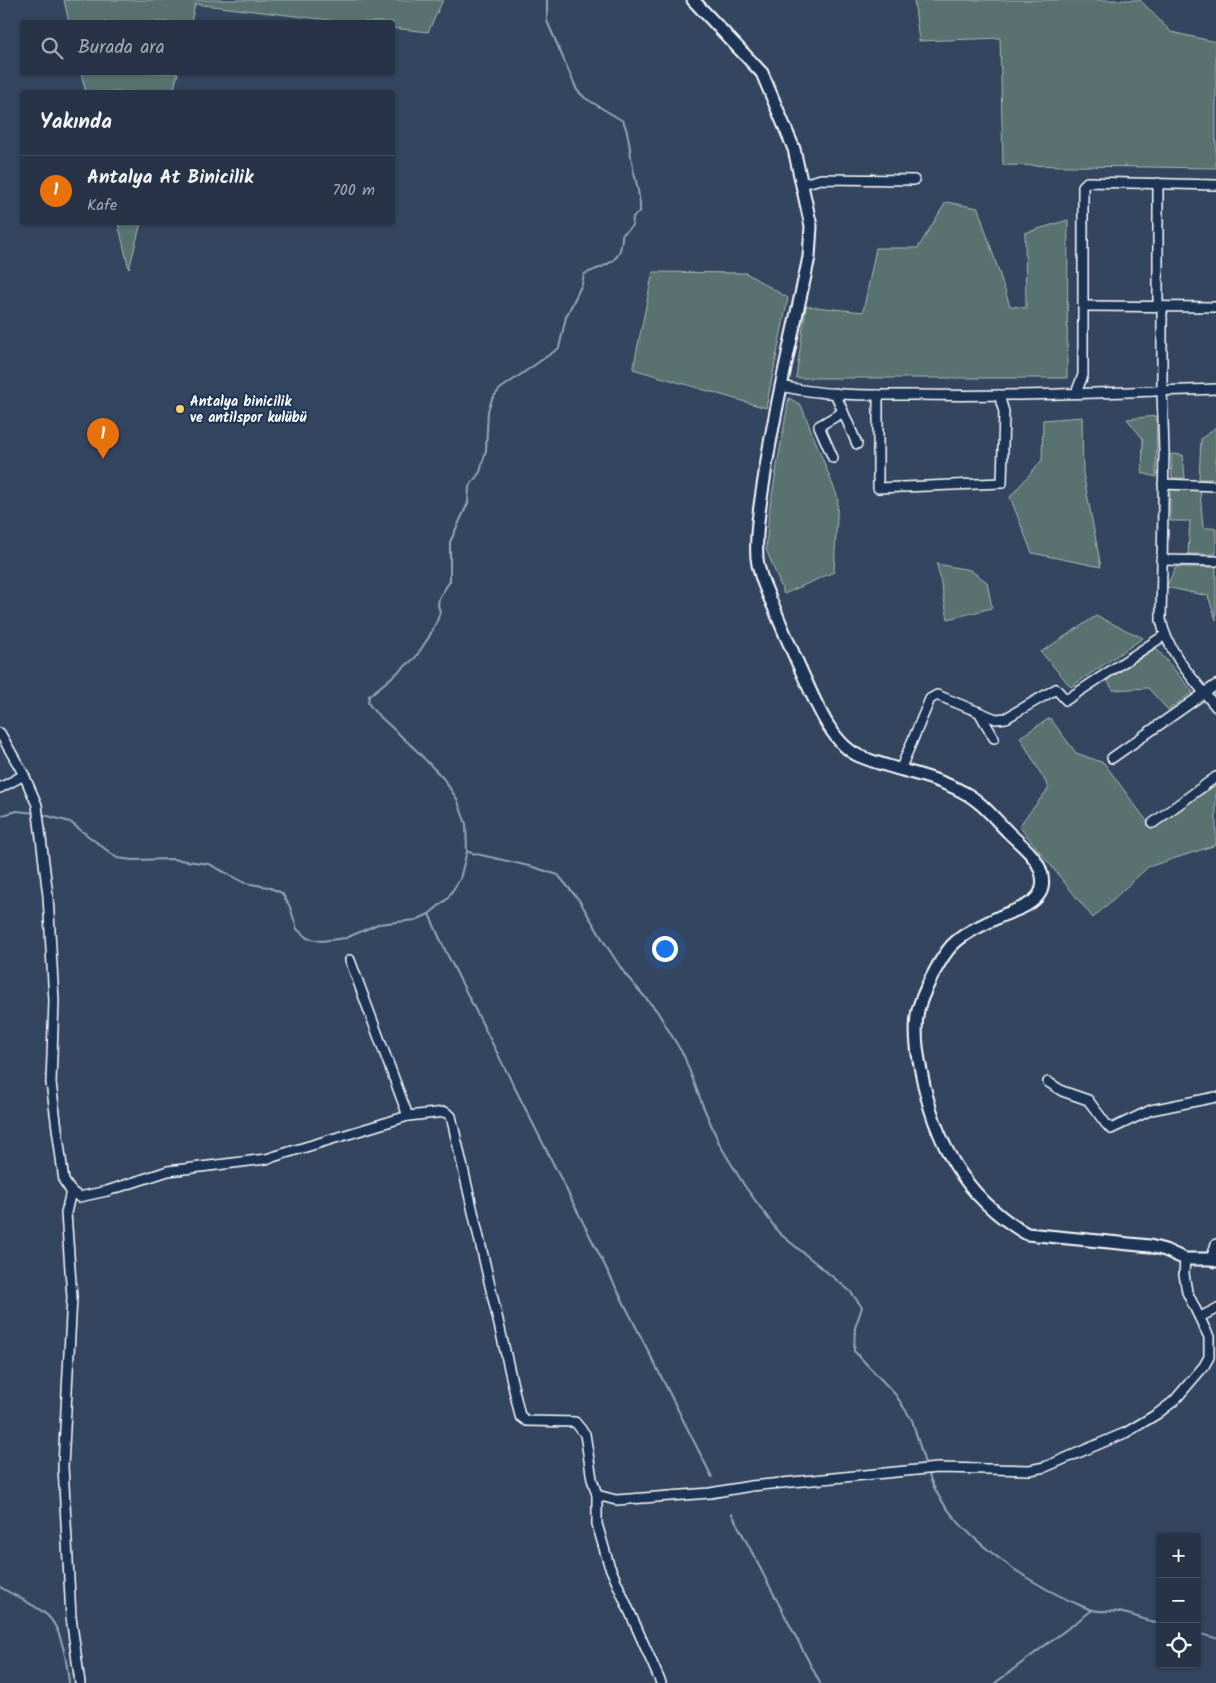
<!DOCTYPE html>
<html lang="tr">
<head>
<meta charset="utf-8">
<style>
	body { margin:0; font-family:Kalam,sans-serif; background:#333f52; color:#f1f3f6 }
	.controls { position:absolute; right:15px; bottom:15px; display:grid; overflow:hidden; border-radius:5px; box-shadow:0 1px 4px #0004 }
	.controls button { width:45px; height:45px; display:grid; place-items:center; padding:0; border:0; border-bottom:1px solid #434f60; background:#273447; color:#f1f3f6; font:25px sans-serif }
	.you { position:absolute; left:664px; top:948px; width:18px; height:18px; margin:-12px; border:4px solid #fff; border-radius:50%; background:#1a73e8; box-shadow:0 0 0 8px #1a73e833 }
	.badge { display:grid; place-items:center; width:32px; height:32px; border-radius:50%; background:#e797bd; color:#fff; font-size:16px; font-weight:700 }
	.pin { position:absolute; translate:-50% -41px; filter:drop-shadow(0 1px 2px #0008) }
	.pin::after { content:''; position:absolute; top:26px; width:18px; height:15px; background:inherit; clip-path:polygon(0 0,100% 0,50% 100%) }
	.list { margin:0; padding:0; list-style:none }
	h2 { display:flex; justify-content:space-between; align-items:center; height:65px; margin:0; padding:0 20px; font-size:21px }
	h2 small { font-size:16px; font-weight:400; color:#a4aab4 }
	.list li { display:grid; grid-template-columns:32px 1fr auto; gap:15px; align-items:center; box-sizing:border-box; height:70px; padding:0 20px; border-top:1px solid #434f60 }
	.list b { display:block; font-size:19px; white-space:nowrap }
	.list p { margin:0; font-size:16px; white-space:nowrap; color:#a4aab4 }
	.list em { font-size:16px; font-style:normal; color:#a4aab4 }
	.icon { flex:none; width:28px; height:28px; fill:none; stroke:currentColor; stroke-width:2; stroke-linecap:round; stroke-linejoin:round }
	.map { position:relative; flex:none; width:1216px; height:1683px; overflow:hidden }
	.search { position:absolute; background:#273447; box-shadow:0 1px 4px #0004; left:20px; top:20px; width:375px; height:55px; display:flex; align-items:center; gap:12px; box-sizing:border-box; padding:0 18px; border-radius:5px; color:#a4aab4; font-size:19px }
	.panel { position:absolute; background:#273447; box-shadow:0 1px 4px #0004; left:20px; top:90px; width:375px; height:135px; border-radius:5px }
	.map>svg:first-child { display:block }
</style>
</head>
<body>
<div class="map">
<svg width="1216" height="1683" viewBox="0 0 1216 1683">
	<rect width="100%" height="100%" fill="#34455f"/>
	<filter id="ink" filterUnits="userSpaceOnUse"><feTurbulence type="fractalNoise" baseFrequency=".02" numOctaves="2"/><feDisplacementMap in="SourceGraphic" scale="10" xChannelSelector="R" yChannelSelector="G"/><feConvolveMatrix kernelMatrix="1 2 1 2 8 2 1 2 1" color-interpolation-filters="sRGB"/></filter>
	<g filter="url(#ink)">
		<g fill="#58726f" stroke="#acb8b7">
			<polygon points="64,0 443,0 428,32 393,28 392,22 346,22 195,4 191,22 69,22"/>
			<polygon points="914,0 1140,0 1171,32 1216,42 1216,168 1003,165 1000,38 919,41"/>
			<polygon points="81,73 81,72 178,73 173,92 86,92"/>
			<polygon points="946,202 978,208 1010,306 1026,308 1025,233 1068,220 1067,378 796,378 806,306 863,312 876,248 918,248"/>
			<polygon points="118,223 141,223 129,269"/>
			<polygon points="653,272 746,273 788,298 766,408 633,369"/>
			<polygon points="789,398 801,405 838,498 834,572 784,594 766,549 769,512"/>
			<polygon points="1157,416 1156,477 1142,473 1143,439 1127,419"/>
			<polygon points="1082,417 1083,473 1101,567 1032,553 1010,497 1042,460 1043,420"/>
			<polygon points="1216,427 1216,479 1199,479 1201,439"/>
			<polygon points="1171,454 1183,455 1185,478 1172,478"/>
			<polygon points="1170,488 1200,491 1203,527 1216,529 1216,554 1188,554 1190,521 1170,521"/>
			<polygon points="937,564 970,570 987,582 992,608 948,619"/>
			<polygon points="1176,567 1216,567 1216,620 1208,596 1166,587"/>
			<polygon points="1096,616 1143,638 1071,687 1041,652"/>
			<polygon points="1156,648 1193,692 1168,710 1148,688 1113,690 1107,680"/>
			<polygon points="1050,718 1076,753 1104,763 1152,828 1216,785 1216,845 1148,867 1093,918 1019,826 1049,788 1020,737"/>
		</g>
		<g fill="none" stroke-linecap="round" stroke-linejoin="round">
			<g stroke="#8ea9b8" stroke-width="2">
				<path d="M 41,814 L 70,822 L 117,858 L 132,860 L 172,859 L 209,864 L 245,883 L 268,887 L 282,893 L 290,907 L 297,929 L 307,938 L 321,941 L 346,938 L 378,924 L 416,920 L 429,914 L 447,899 L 460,879 L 467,851 L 466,824 L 457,799 L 443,778 L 414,748 L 374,711 L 368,703 L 369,696 L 415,658 L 429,637 L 437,621 L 440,612 L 438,605 L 439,598 L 450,581 L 450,542 L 468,503 L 469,487 L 480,472 L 486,450 L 488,411 L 492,399 L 500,389 L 559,348 L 566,317 L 582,284 L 584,274 C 606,265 623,263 622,235 L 632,226 L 633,217 L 640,211 C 641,192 633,175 631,156 C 629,144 629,132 623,121 L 585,98 L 577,90 L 547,21 L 547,0"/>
				<polyline points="0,816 17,811 34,813"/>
				<polyline points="468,852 533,867 558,875 579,900 606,945 625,974 657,1011 684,1056 703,1106 720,1145 744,1185 779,1233 850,1291 862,1307 855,1328 854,1351 895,1394 912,1420 926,1467"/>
				<polyline points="429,914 445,950 712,1477"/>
				<path d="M 928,1472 C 946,1532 1033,1587 1089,1609 C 1098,1613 1110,1610 1119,1612 C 1133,1615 1146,1620 1160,1624"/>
				<polyline points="732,1514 820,1683"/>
				<path d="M 0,1587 C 13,1595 37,1606 48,1616 C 62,1630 67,1663 69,1683"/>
				<polyline points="1197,1633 1216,1638"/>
				<polyline points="995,1683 1091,1611"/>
			</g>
			<defs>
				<g id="street">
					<polyline points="1158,183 1158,306"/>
					<polyline points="802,184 821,179 914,180"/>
					<polyline points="1083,306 1216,307"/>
					<path d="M 1162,306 L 1162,391 L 1164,452 L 1161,620 C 1168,654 1195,681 1216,707"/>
					<path d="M 781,386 C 824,396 870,395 913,395 C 1014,397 1115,392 1216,389"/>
					<polyline points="835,393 857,444"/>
					<polyline points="1076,393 1083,375 1083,186 1087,182 1216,185"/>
					<polyline points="878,395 878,488 1002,483 1004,412 999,395"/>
					<polyline points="833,458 819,426 843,412"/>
					<polyline points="1163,484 1216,486"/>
					<polyline points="1161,560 1216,561"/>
					<polyline points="979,712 994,738"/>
					<polyline points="0,733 24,775 37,805 48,896 54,1001 51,1083 64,1181 71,1191 79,1197 107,1191 168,1171 266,1159 408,1116 445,1112 451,1116 520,1416 527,1421 575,1422 585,1434 592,1479 597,1495 616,1500 643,1498 710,1493 751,1486 937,1468 1030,1470 1045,1467 1127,1432 1157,1414 1174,1401 1204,1366 1209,1357 1209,1337 1187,1292 1184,1274 1185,1259"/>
					<polyline points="1112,758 1216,685"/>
					<polyline points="900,770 930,699 937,695 996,719 1006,718 1056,689 1066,700 1165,635"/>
					<polyline points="0,788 24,775"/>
					<polyline points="1153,823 1216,777"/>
					<polyline points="350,960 408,1116"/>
					<polyline points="1048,1082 1062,1091 1088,1100 1106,1124 1111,1129 1151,1110 1216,1097"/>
					<polyline points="71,1191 66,1213 72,1297 63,1466 71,1617 80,1683"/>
					<polyline points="1211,1259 1216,1244"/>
					<polyline points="1200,1317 1216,1309"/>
					<polyline points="597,1495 597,1524 609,1565 661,1683"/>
				</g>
				<path id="secondary" d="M 693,0 L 762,73 L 794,149 L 811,226 L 809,257 C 794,329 776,400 765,473 C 761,500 755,530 757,558 C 759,576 768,594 775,610 C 784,633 794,655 804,677 C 816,703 832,744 859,756 C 892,770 930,774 963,792 C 981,801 994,818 1008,832 C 1019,843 1034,854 1040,869 C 1043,876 1044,886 1040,893 C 1033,906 1012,911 999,917 C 982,925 959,935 948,950 C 938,963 922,994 918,1010 C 914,1028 917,1052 921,1071 C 934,1140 964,1198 1027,1234 L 1150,1246 L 1165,1250 L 1185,1259 L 1211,1259 L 1216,1261"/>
			</defs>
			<use href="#street" stroke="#fff" stroke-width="12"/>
			<use href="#secondary" stroke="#fff" stroke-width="15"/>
			<use href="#street" stroke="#1d3557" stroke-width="9"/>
			<use href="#secondary" stroke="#1d3557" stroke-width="11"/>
		</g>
	</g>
	<circle fill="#ffd166" stroke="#1d3557" stroke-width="2" cx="180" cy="409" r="5"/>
	<g text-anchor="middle" stroke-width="4" stroke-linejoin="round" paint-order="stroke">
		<g font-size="14" font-weight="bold" fill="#fff" stroke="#1d3557" text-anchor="start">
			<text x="190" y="406">Antalya binicilik<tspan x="190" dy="16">ve antilspor kulübü</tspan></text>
		</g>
	</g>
</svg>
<div class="controls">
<button>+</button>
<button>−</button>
<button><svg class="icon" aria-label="locate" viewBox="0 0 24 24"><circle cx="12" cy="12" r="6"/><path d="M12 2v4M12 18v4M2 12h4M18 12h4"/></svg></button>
</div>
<div class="you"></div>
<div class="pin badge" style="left:103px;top:459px;background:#e8710a">1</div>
<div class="search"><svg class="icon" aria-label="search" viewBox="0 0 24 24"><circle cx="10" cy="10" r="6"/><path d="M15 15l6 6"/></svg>Burada ara</div>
<section class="panel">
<h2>Yakında<small></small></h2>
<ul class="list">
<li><span class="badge" style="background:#e8710a">1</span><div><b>Antalya At Binicilik</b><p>Kafe</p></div><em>700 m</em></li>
</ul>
</section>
</div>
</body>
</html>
